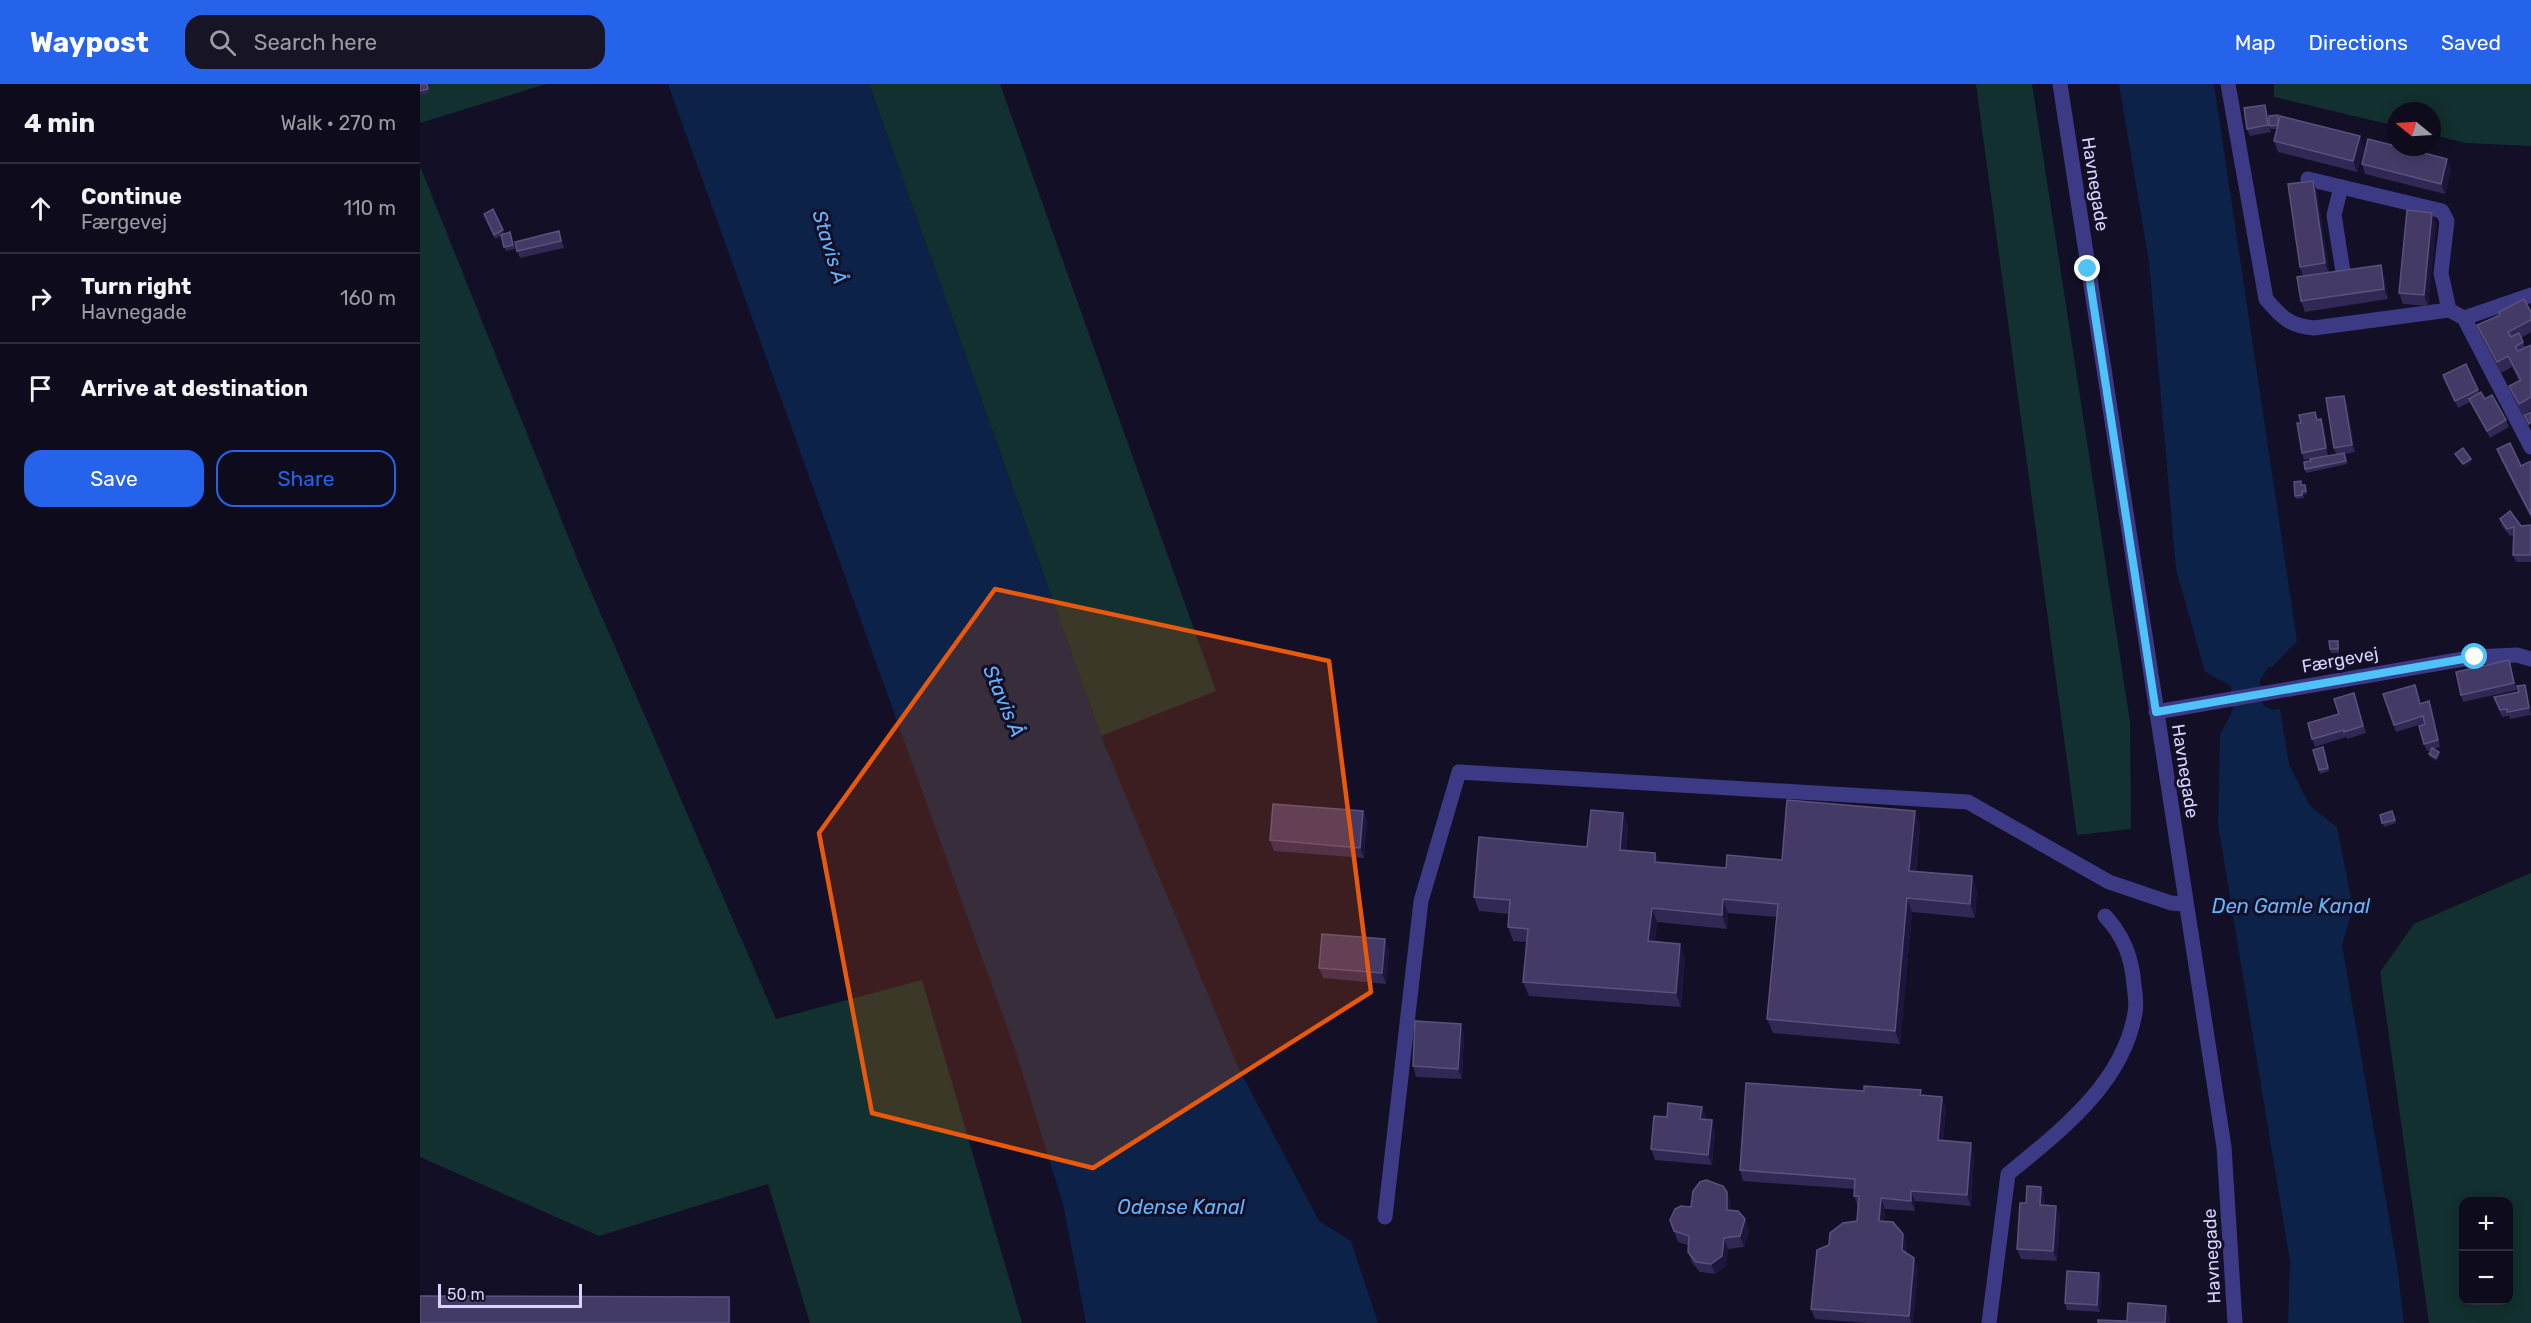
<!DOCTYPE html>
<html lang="en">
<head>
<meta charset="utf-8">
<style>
	body { margin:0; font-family:Rubik,sans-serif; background:#171425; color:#f1f3f6 }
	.controls { position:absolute; right:18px; bottom:18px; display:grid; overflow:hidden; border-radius:12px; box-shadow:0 3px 15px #0003 }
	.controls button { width:54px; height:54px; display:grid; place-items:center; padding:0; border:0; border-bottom:2px solid #2e2b3b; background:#0e0b1c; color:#f1f3f6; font:30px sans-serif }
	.compass { position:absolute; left:1967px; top:18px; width:54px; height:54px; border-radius:50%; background:#0e0b1c; box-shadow:0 3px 15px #0003; rotate:288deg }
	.scale { position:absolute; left:18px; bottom:15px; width:144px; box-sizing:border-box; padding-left:6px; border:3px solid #d9d4ff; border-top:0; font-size:16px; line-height:21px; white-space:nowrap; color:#d9d4ff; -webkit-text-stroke:4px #130f26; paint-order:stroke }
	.stop { position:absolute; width:18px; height:18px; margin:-14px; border:4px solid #4fc3f7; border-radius:50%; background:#fff }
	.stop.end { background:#4fc3f7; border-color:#fff; box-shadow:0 2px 6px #0008 }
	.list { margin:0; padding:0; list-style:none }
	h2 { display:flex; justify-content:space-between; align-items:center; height:78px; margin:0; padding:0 24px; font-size:26px }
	h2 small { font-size:20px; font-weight:400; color:#9b9ba3 }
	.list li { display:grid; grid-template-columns:39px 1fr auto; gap:18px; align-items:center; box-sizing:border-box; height:90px; padding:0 24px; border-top:2px solid #2e2b3b }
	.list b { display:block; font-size:22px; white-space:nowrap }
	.list p { margin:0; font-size:20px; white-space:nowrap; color:#9b9ba3 }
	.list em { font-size:20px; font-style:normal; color:#9b9ba3 }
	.actions { display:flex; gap:12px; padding:18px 24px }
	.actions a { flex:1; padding:14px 0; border:2px solid #2563eb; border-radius:18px; text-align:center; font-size:21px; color:#2563eb }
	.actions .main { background:#2563eb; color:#fff }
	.icon { flex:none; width:33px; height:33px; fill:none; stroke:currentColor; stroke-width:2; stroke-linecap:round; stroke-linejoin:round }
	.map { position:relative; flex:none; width:2111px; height:1239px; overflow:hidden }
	header { display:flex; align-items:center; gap:36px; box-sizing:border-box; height:84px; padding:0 30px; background:#2563eb; color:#fff }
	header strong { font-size:28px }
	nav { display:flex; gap:33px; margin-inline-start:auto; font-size:21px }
	.search { width:420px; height:54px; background:#171425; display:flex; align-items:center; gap:15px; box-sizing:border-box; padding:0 21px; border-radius:18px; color:#9b9ba3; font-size:22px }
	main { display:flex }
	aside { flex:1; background:#0e0b1c }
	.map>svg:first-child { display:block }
</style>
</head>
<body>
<header>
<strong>Waypost</strong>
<div class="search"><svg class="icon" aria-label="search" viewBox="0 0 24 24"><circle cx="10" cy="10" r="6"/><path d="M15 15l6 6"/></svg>Search here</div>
<nav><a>Map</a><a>Directions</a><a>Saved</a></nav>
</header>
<main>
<aside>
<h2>4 min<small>Walk · 270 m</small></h2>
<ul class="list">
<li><svg class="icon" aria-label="ahead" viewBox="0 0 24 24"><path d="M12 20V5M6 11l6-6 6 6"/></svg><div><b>Continue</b><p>Færgevej</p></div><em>110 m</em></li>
<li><svg class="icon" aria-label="right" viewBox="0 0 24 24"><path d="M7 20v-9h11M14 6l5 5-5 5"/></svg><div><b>Turn right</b><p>Havnegade</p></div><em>160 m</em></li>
<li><svg class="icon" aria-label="arrive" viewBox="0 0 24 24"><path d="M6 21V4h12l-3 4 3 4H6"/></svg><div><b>Arrive at destination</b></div></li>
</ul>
<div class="actions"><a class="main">Save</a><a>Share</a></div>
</aside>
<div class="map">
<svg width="2111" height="1239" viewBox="0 0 2111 1239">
	<rect width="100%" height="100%" fill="#130f26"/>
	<g fill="#12302f" fill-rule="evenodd">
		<polygon points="0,0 126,0 0,39"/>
		<polygon points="449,0 580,0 796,607 681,652"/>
		<polygon points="1556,0 1612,0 1710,638 1711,745 1657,751"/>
		<polygon points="1854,0 2111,0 2111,62 2046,59 2012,51 2012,27 1976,27 1976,42 1854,13"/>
		<polygon points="0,82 160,482 356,935 502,896 602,1239 390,1239 348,1100 179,1152 0,1073"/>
		<path d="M 2111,789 L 2111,1239 L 2009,1239 L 1960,888 L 1994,840 ZM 2044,1118 L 2088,1118 L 2088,1216 L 2044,1216 Z"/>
	</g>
	<g fill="#0c2248">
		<polygon points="248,0 449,0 681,652 818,983 899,1137 931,1157 958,1239 666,1239 643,1120 596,968"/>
		<polygon points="1699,0 1794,0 1877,557 1853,582 1848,584 1840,596 1843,621 1852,626 1860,625 1869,680 1890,722 1917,743 1933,824 1922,861 1977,1180 1984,1239 1868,1239 1870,1177 1798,741 1800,651 1813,626 1811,602 1785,588 1756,485 1729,178"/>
	</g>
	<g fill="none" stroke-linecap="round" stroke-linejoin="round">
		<g stroke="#3d3a85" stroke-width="15">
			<polyline points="1640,0 1804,1063 1815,1239"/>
			<path d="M 1808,0 L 1846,215 C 1861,233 1870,242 1894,244 L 2029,226"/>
			<polyline points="1888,95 2022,127 2027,137 2021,189 2029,226 2044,234 2111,363"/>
			<polyline points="1921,103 1914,131 1923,188"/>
			<polyline points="2044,234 2111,211"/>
			<polyline points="1736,628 2055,573 2097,571 2111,575"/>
			<polyline points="965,1133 1001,817 1039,688 1548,718 1689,798 1751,819 1766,820"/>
			<path d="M 1569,1239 L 1588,1090 C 1640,1047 1703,1000 1715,929 C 1717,920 1715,910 1714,901 C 1712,874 1704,852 1685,832"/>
		</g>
	</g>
	<g fill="#312854">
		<polygon points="0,0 7,0 9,9 0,11"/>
		<polygon points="1848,28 1849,35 1859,36 1944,63 1937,88 1858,68 1854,57 1857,45 1850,45 1851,48 1830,52 1827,45"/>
		<polygon points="1942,80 2031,85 2025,110 1945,90"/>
		<polygon points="1893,97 1897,107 1909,188 1964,191 1968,215 1885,228 1881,217 1883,192 1880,183"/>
		<polygon points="73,125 84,150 91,152 95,165 86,167 81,152 75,155 64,130"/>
		<polygon points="2016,139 2008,222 1983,220 1979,209"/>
		<polygon points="139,147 144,164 100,174 97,167"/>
		<polygon points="2079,228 2111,228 2111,248 2101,254 2105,263 2111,261 2111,326 2102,331 2093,313 2089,302 2099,297 2092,283 2081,289 2061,252 2057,241 2080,231"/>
		<polygon points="2023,291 2058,306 2059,309 2086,336 2089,343 2070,354 2050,318 2038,324"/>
		<polygon points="1927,319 1935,368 1925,370 1927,380 1886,389 1885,385 1891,377 1890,375 1884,376 1882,369 1898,336 1901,335 1904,342 1908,372 1916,370 1914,364"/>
		<polygon points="2077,365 2101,382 2111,377 2111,434 2081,376"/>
		<polygon points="1886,405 1887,410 1883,411 1884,414 1876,415 1875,412"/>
		<polygon points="2080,435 2101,442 2111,441 2111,478 2096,478 2093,471 2094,451 2090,452 2082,442"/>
		<polygon points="1918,557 1919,560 1919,569 1911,569 1910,565"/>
		<polygon points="2089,576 2097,606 2043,618 2041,611"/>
		<polygon points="2105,601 2107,608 2111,631 2090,635 2089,632 2082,633 2074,613 2099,608"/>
		<polygon points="1934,609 1946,649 1927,655 1926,653 1895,663 1892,655 1919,630"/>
		<polygon points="1963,610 2001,620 2009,617 2012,624 2020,663 2014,665 2019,668 2020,671 2017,677 2010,673 2009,670 2011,666 2007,667 2004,660 2005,639 1976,648"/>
		<polygon points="1903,663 1909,687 1900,690 1893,666"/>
		<polygon points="943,727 947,738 944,774 854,767 850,756"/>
		<polygon points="1972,727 1976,739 1964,743 1960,731"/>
		<polygon points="1203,729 1208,743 1206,766 1235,769 1239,778 1306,784 1362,776 1500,741 1496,787 1557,806 1555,834 1492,828 1480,960 1353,949 1347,935 1357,833 1308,829 1307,845 1237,838 1235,858 1265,874 1261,923 1109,912 1103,898 1107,858 1093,857 1088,843 1089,830 1059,827 1054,813 1167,763"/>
		<polygon points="969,866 966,900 903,894 899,884"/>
		<polygon points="1044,950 1042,995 996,993 993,982"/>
		<polygon points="1503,1011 1522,1013 1526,1024 1523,1057 1554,1070 1551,1122 1495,1117 1495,1127 1465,1125 1464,1137 1487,1161 1486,1169 1498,1185 1493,1239 1447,1239 1395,1235 1391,1225 1409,1161 1437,1137 1438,1123 1434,1112 1435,1105 1323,1097 1320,1086"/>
		<polygon points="1282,1023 1286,1033 1285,1036 1295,1047 1292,1081 1235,1076 1231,1065 1247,1033"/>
		<polygon points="1621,1103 1625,1114 1624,1121 1636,1122 1640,1133 1637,1177 1601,1175 1597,1165 1606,1119"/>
		<polygon points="1311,1118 1311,1126 1325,1135 1329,1146 1324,1163 1308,1165 1306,1182 1295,1190 1280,1188 1272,1179 1268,1168 1268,1161 1258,1158 1250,1136 1271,1123"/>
		<polygon points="1679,1189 1682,1196 1680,1228 1647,1226 1645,1219"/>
	</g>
	<g fill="#1d163a">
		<polygon points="1845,21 1848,28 1851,48 1848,41"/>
		<polygon points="1940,52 1944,63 1937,88 1933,77"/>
		<polygon points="2027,75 2031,85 2025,110 2021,100"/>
		<polygon points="1893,97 1897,107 1909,190 1905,179"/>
		<polygon points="2012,129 2016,139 2008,222 2004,211"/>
		<polygon points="1961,181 1964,191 1968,215 1964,205"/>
		<polygon points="1924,312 1927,319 1935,368 1932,361"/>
		<polygon points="1901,335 1904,342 1908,372 1906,364"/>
		<polygon points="2051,375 2052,378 2045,384 2043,380"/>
		<polygon points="2089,576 2091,583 2097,606 2094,599"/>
		<polygon points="2105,601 2107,608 2111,630 2109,624"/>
		<polygon points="2009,617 2012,624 2020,663 2018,656"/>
		<polygon points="2019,668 2020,671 2017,677 2016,674"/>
		<polygon points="943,727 947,738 944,774 940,764"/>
		<polygon points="1495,727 1500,741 1494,801 1489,787"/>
		<polygon points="1203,729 1208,743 1205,779 1200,766"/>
		<polygon points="1235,769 1241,783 1235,778"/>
		<polygon points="1552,792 1557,806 1555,834 1550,820"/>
		<polygon points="1487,814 1492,828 1480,960 1475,947"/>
		<polygon points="1303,815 1308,829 1307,845 1302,831"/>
		<polygon points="1232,824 1237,838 1233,871 1228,857"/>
		<polygon points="965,855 969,866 966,900 962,889"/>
		<polygon points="1260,860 1265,874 1261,923 1256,909"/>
		<polygon points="1041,940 1044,950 1042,995 1038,985"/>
		<polygon points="1522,1013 1526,1024 1522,1067 1518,1056"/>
		<polygon points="1282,1023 1286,1033 1284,1046 1280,1035"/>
		<polygon points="1292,1036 1295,1047 1292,1081 1288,1071"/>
		<polygon points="1551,1059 1554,1070 1551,1122 1547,1111"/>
		<polygon points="1621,1103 1625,1114 1624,1132 1620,1121"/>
		<polygon points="1491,1107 1495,1117 1495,1127 1491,1117"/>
		<polygon points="1307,1108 1311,1118 1311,1136 1307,1126"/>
		<polygon points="1461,1114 1465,1125 1463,1147 1459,1137"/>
		<polygon points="1636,1122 1640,1133 1637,1177 1633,1167"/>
		<polygon points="1325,1135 1329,1146 1324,1163 1320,1152"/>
		<polygon points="1483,1150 1487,1161 1485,1177 1482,1166"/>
		<polygon points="1304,1154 1308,1165 1306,1182 1295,1190 1291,1180"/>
		<polygon points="1494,1174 1498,1185 1493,1239 1491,1239 1489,1232"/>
		<polygon points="1679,1189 1682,1196 1680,1228 1677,1221"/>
		<polygon points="309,1213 311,1216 311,1239 309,1239"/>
		<polygon points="1746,1222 1750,1232 1750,1239 1745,1239"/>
	</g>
	<g fill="#433a66" stroke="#5a527e" stroke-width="1.5">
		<polygon points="0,0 7,0 8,5 0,7"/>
		<polygon points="1845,21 1848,41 1827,45 1824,24"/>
		<polygon points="1858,31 1858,41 1849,42 1849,32"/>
		<polygon points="1860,32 1940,52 1933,77 1854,57"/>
		<polygon points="1948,55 1976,62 1976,63 1981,63 2027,75 2021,100 1942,80"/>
		<polygon points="1893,97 1905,179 1880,183 1868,100"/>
		<polygon points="73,125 83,146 74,151 64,130"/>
		<polygon points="1987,126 2012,129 2004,211 1979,209"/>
		<polygon points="139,147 141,157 97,167 95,158"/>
		<polygon points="90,148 93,161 84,163 81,151"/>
		<polygon points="1961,181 1964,205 1881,217 1877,193"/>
		<polygon points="2104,215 2111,228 2111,236 2088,248 2091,253 2099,249 2103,258 2095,263 2098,267 2111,261 2111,313 2099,320 2089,302 2101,296 2088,272 2077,278 2057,241 2080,231 2079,228"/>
		<polygon points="2046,280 2058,306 2035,317 2023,291"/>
		<polygon points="2061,308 2065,315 2072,311 2086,336 2067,347 2049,315"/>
		<polygon points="1924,312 1932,361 1914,364 1906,314"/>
		<polygon points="1895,328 1897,336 1901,335 1906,364 1882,369 1877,339 1881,339 1879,331"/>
		<polygon points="2111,328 2111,338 2109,340 2104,331"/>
		<polygon points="2090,359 2101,382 2111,377 2111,431 2077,365"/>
		<polygon points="2043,364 2051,375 2043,380 2035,370"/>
		<polygon points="1924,369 1926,377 1885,385 1884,378 1891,377 1890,375"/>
		<polygon points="1881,397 1881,401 1885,401 1886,407 1882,407 1882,411 1875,412 1874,398"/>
		<polygon points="2090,427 2101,442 2111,441 2111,471 2093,471 2094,443 2087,445 2080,435"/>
		<polygon points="1909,557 1918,557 1918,565 1910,565"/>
		<polygon points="2089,576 2094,599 2041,611 2036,588"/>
		<polygon points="1995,601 2000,620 2009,617 2018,656 2004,660 1999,642 2005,640 2003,632 1974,641 1963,610"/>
		<polygon points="2105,601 2109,624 2087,628 2087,625 2080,626 2074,613 2099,608 2097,602"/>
		<polygon points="1934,609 1943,642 1924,648 1924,646 1892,655 1888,639 1919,630 1914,615"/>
		<polygon points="1903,663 1908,684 1899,686 1893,666"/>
		<polygon points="2012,664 2019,668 2016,674 2009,670"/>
		<polygon points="1367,716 1495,727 1489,787 1552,792 1550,820 1487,814 1475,947 1347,935 1358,820 1303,815 1302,831 1232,824 1228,857 1260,860 1256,909 1103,898 1108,845 1088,843 1090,816 1054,813 1059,753 1167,763 1171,726 1203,729 1200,766 1235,769 1235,778 1306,784 1307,771 1362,776"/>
		<polygon points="853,720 943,727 940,764 850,756"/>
		<polygon points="1972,727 1975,736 1962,739 1960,731"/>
		<polygon points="902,850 965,855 962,889 899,884"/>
		<polygon points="995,937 1041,940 1038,985 993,982"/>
		<polygon points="1326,999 1444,1007 1444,1002 1501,1006 1500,1011 1522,1013 1518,1056 1551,1059 1547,1111 1491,1107 1491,1117 1461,1114 1459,1137 1473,1138 1483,1150 1482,1166 1494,1174 1489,1232 1391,1225 1397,1166 1409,1161 1410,1149 1423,1139 1437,1137 1439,1112 1434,1112 1435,1095 1320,1086"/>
		<polygon points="1248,1019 1282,1023 1280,1035 1292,1036 1288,1071 1231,1065 1234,1032 1247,1033"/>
		<polygon points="1286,1096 1303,1102 1307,1108 1307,1126 1318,1127 1325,1135 1320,1152 1304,1154 1302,1172 1291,1180 1276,1178 1268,1168 1269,1152 1254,1147 1250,1136 1255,1125 1261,1122 1271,1123 1273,1107 1280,1098"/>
		<polygon points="1607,1102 1621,1103 1620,1121 1636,1122 1633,1167 1597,1165 1600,1119 1606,1119"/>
		<polygon points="1647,1187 1679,1189 1677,1221 1645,1219"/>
		<polygon points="0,1212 309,1213 309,1239 0,1239"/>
		<polygon points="1708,1219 1746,1222 1745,1239 1678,1239 1678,1236 1707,1237"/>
	</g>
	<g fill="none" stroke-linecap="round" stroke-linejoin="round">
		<polyline stroke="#4fc3f7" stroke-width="8" points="1668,185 1736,628 2055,573"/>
	</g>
	<path fill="#e8590c" fill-opacity="0.2" stroke="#e8590c" stroke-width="4.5" stroke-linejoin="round" d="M 575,505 L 909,577 L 951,908 L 673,1084 L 452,1029 L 399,749 Z"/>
	<g text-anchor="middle" stroke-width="6" stroke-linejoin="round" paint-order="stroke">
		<g font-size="18" fill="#d9d4ff" stroke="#130f26">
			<text transform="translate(1675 100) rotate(81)" y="6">Havnegade</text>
			<text transform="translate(1920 576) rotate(-10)" y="6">Færgevej</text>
			<text transform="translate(1765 687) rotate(81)" y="6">Havnegade</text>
			<text transform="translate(1792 1172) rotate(-93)" y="6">Havnegade</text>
		</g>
		<g font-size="20" font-style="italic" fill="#62b6ff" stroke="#130f26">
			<text transform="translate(410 163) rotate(73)" y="7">Stavis Å</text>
			<text transform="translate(584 617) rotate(67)" y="7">Stavis Å</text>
			<text x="1871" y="829">Den Gamle Kanal</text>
			<text x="761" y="1130">Odense Kanal</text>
		</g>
	</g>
</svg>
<div class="controls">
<button>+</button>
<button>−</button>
</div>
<svg class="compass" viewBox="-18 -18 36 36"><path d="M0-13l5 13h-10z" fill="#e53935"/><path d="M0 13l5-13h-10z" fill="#9b9ba3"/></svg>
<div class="scale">50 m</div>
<div class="stop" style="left:2055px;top:573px"></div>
<div class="stop end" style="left:1668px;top:185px"></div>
</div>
</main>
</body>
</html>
